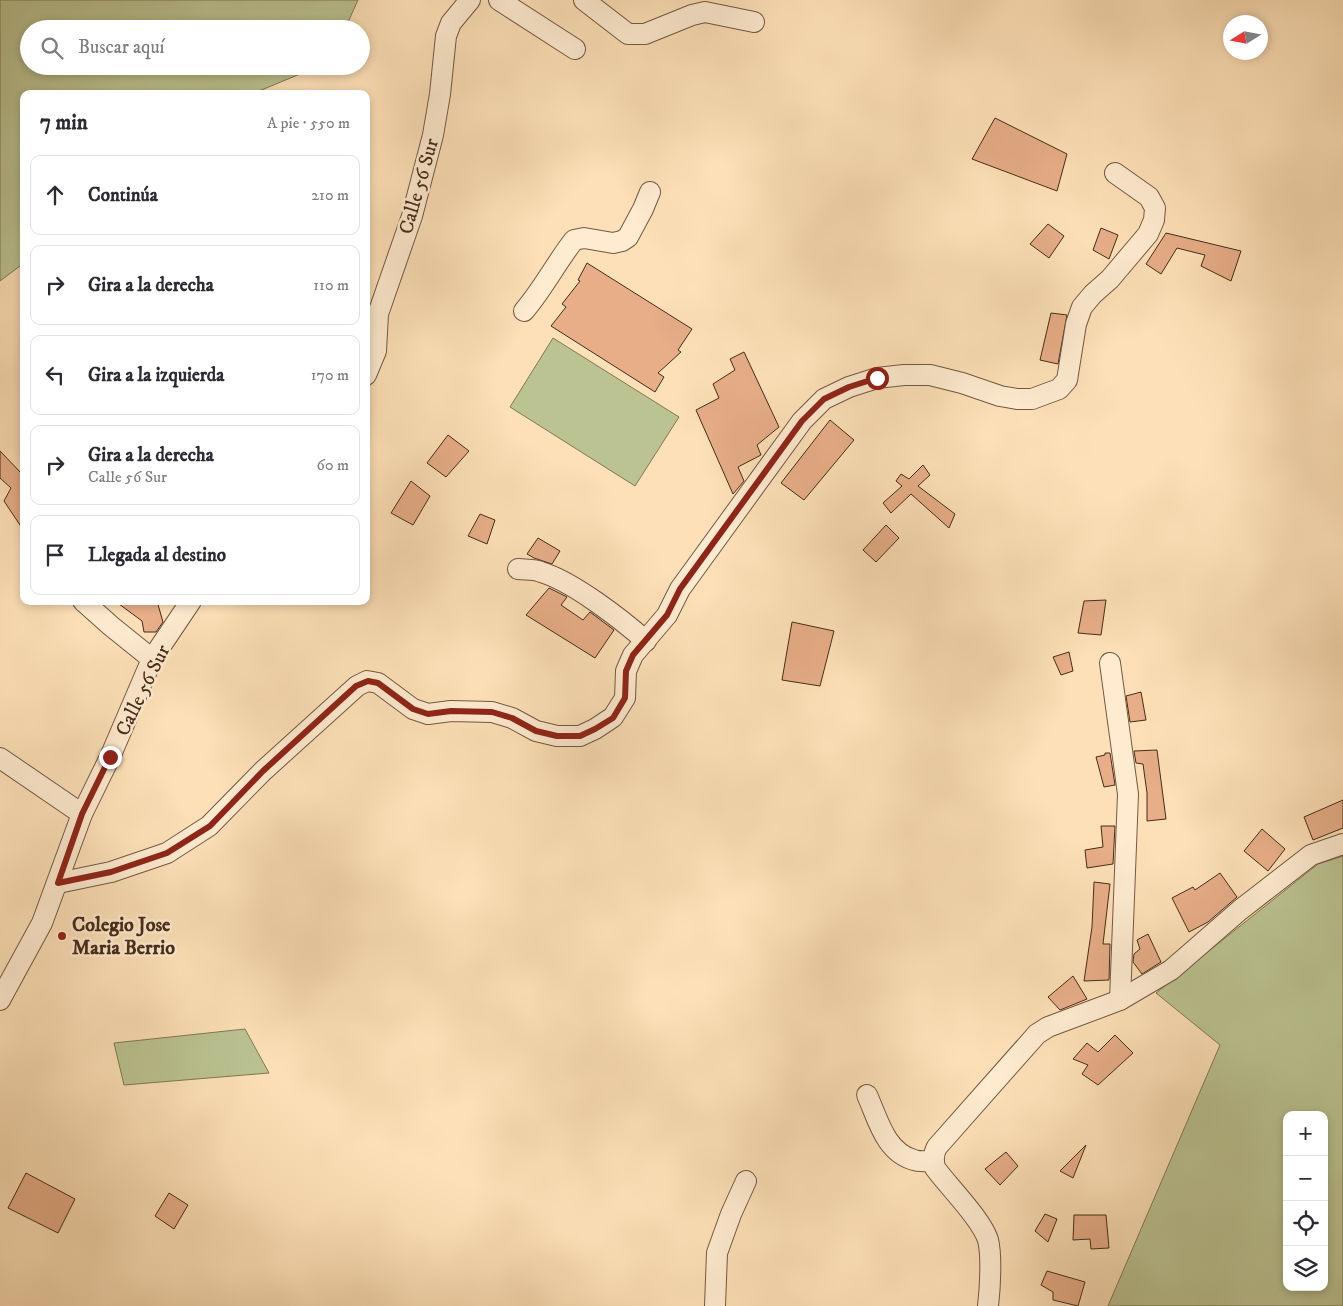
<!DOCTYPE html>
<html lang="es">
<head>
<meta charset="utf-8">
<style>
	body { margin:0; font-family:"IM FELL DW Pica",serif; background:#f2f2f3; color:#2b2b33 }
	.controls { position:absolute; right:15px; bottom:15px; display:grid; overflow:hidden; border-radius:10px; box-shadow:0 2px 8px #0003 }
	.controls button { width:45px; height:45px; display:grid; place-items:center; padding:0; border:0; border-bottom:1px solid #e1e1e2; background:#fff; color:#2b2b33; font:25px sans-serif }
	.compass { position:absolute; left:1223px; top:15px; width:45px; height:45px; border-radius:50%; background:#fff; box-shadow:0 2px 8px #0003; rotate:259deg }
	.stop { position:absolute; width:15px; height:15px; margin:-11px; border:4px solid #8f2418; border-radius:50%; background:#fff }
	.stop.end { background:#8f2418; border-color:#fff; box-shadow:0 1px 5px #0008 }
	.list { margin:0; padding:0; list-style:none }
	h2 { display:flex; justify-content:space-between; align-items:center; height:65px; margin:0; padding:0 20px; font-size:21px }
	h2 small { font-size:16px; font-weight:400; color:#7c7c81 }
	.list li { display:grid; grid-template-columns:32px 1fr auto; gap:15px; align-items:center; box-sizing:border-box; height:80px; margin:0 10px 10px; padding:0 10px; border:1px solid #e1e1e2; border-radius:10px }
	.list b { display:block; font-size:19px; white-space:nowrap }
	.list p { margin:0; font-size:16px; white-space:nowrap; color:#7c7c81 }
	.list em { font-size:16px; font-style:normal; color:#7c7c81 }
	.icon { flex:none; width:28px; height:28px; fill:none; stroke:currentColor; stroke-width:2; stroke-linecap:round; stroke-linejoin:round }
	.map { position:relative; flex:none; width:1343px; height:1306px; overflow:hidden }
	.search { position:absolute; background:#fff; box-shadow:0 2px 8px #0003; left:20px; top:20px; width:350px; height:55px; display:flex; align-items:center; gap:12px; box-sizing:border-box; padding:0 18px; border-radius:28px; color:#7c7c81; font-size:19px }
	.panel { position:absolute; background:#fff; box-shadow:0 2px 8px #0003; left:20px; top:90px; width:350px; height:515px; border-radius:10px }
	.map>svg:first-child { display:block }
</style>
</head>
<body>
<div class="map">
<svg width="1343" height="1306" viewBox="0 0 1343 1306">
	<rect width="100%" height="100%" fill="#fde0b7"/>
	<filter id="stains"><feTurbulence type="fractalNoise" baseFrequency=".004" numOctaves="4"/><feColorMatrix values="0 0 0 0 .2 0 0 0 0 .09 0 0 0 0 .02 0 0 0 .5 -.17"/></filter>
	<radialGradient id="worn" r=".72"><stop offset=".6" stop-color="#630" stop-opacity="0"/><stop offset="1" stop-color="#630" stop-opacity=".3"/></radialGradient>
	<g fill="#bbc392" stroke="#817756" fill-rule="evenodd">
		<polygon points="0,0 358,0 345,29 29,29 29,66 319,66 252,94 24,94 24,263 0,281"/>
		<polygon points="553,338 679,417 635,486 510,407"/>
		<path d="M 1343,856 L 1343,1306 L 1108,1306 L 1220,1045 L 1156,993 L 1318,864 ZM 1287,1115 L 1324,1115 L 1324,1287 L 1287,1287 Z"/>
		<polygon points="245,1029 269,1073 124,1085 114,1043"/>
	</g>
	<g fill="#e7ae88" stroke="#472b19">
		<polygon points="995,118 1067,154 1057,191 972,159"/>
		<polygon points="1048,224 1064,236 1049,258 1030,244"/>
		<polygon points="1101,228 1118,235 1109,259 1093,250"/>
		<polygon points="1166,233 1241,251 1231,281 1201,266 1205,255 1177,248 1161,274 1146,264"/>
		<polygon points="587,263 692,329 678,350 681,352 658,373 664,377 655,392 551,326 566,307 562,304 580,281 578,280"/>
		<polygon points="1051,313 1067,315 1058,364 1040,360"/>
		<polygon points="744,352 779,427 757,445 761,455 738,467 744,481 733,494 696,410 719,398 713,384 735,370 730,359"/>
		<polygon points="830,420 854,440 804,500 781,483"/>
		<polygon points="448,435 469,451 446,477 427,463"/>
		<polygon points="0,451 24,476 24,531 4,501 11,488 0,478"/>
		<polygon points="923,465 930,475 918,486 955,514 949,528 911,494 891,513 883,503 902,486 896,481 901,474 909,479"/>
		<polygon points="411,481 430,496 413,525 391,513"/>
		<polygon points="480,514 495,520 487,544 468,536"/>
		<polygon points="886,525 899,538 876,562 863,550"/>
		<polygon points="538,538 560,551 552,564 534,558 527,554"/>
		<polygon points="549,588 567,597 561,605 583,620 590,612 614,630 595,658 526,615"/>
		<polygon points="1106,600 1101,635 1078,633 1084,601"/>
		<polygon points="115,601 157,601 163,622 156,632 144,632 142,621"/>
		<polygon points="792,622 834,631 820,686 782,680"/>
		<polygon points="1069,652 1073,671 1061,675 1053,657"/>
		<polygon points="1141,692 1146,720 1130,722 1126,696"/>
		<polygon points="1157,750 1166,819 1147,821 1147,793 1143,764 1136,763 1134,751"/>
		<polygon points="1105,753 1110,753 1115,785 1104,787 1096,757 1105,755"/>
		<polygon points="1343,800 1343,828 1313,840 1304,817"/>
		<polygon points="1101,826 1115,826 1113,864 1087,868 1085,850 1103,847"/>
		<polygon points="1262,829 1285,849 1268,871 1244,851"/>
		<polygon points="1220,873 1237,897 1208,922 1189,932 1172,898 1193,887 1195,890"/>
		<polygon points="1094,882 1110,884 1103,944 1110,944 1109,980 1084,981 1092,927"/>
		<polygon points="1148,934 1161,962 1142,974 1133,962 1134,954 1140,949 1137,940"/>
		<polygon points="1073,976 1087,999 1060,1010 1048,997"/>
		<polygon points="1115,1035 1133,1053 1098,1085 1082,1074 1088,1065 1073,1059 1087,1043 1098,1052"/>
		<polygon points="1086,1145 1073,1178 1060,1171"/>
		<polygon points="1006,1152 1018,1166 1000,1185 985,1169"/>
		<polygon points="26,1173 75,1199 58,1233 8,1208"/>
		<polygon points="169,1193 188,1205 174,1229 155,1216"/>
		<polygon points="1045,1214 1057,1219 1048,1242 1035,1231"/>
		<polygon points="1074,1215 1106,1215 1109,1248 1091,1249 1090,1239 1073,1240"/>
		<polygon points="1047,1271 1085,1282 1078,1306 1053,1300 1053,1292 1041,1285"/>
	</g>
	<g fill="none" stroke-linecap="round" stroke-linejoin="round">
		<defs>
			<g id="minor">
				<polyline points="499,0 575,49"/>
				<polyline points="584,0 628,34 645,34 692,15 705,12 754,22"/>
				<path d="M 524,311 C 543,289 556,263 574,240 L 584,238 L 613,243 L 622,241 L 628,237 L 643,209 L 650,192"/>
				<polyline points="366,375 376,351 378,314 412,216 433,135 440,94 446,36 451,23 470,0"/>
				<path d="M 518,569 C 525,570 534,569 541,572 C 572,581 621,619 646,641"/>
				<polyline points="83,601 111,626 152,659"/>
				<polyline points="1110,663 1128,794 1120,1000"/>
				<polyline points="0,758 82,814"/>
				<polyline points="58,883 111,872 167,853 209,826 263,771 357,686 367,681 378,683 413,709 428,714 451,711 492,712 512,718 536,731 557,736 580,736 595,729 613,717 625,698 626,671 633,655 667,615 680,589 802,421 824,399 849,387 877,378 904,375 930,375 962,383 1000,396 1017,399 1032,399 1059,389 1067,380 1076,324 1082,307 1093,294 1110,279 1148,234 1154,220 1155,208 1149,197 1115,173"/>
				<polyline points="0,1000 42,923 82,814 110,757 152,659 191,601"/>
				<path d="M 867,1095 C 878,1119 885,1152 914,1160 C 919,1162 927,1161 933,1161"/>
				<polyline points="715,1306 717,1253 731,1214 746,1181"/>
				<path d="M 988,1306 C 990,1289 992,1256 988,1240 C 982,1220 949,1187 935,1168 C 933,1160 933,1154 937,1147 L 1037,1034 L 1048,1027 L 1120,1000 L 1171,970 L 1240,910 L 1311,855 L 1343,844"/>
			</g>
		</defs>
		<use href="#minor" stroke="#745840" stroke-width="22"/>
		<use href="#minor" stroke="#feebd0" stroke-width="20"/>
	</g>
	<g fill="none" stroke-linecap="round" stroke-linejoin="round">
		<polyline stroke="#8f2418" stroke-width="6" points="110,757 82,814 58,883 111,872 167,853 210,826 263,771 356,686 368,681 378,683 413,709 428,714 451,711 492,712 512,718 536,731 557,736 580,736 595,729 613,718 625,698 626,671 633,655 667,615 680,589 802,421 824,399 849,387 877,378"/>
	</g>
	<circle fill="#8f2418" stroke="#feebd0" stroke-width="2" cx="62" cy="936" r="5"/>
	<g text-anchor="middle" stroke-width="5" stroke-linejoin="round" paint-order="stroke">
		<g font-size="20" fill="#472b19" stroke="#feebd0">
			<text transform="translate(418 186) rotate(-74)" y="7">Calle 56 Sur</text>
			<text transform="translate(142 690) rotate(-64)" y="7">Calle 56 Sur</text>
		</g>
		<g font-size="20" font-weight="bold" fill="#472b19" stroke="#feebd0" text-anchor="start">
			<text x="72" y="931">Colegio Jose<tspan x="72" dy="23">Maria Berrio</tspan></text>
		</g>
	</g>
	<rect width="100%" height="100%" filter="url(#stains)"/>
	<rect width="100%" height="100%" fill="url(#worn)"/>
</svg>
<div class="controls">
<button>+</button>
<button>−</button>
<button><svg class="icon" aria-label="locate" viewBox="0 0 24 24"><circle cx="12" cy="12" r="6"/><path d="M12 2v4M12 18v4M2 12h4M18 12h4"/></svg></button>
<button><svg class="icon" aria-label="layers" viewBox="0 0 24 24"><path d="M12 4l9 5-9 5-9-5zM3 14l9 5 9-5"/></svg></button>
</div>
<svg class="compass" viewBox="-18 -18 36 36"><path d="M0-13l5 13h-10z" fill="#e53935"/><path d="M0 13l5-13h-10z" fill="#7c7c81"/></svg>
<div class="stop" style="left:877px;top:378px"></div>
<div class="stop end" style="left:110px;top:757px"></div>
<div class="search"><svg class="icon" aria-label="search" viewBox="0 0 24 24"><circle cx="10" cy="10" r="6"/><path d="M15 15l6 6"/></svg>Buscar aquí</div>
<section class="panel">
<h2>7 min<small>A pie · 550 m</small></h2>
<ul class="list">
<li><svg class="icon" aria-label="ahead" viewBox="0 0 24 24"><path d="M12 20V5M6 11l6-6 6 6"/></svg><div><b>Continúa</b></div><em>210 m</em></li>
<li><svg class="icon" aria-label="right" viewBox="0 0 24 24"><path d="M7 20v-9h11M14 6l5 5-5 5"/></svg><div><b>Gira a la derecha</b></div><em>110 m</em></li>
<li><svg class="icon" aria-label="left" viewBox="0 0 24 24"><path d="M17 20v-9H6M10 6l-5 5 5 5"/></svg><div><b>Gira a la izquierda</b></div><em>170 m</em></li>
<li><svg class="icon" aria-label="right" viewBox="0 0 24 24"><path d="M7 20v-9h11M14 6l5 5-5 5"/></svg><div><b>Gira a la derecha</b><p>Calle 56 Sur</p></div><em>60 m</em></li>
<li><svg class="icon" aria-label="arrive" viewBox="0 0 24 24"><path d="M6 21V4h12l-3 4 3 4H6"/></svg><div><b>Llegada al destino</b></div></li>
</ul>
</section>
</div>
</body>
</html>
